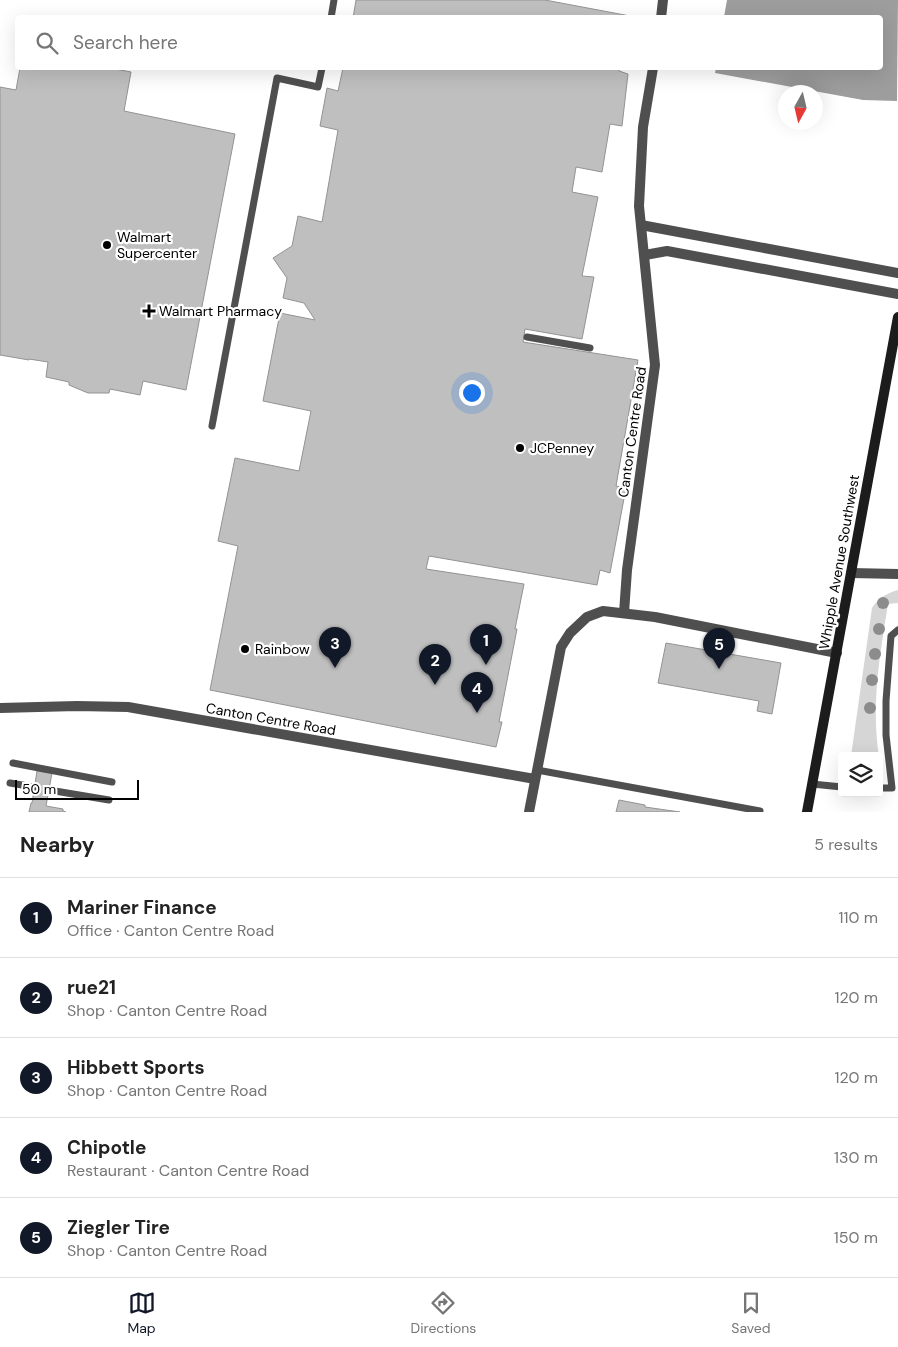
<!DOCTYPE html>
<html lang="en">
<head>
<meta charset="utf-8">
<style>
	body { margin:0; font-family:"DM Sans",sans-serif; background:#f6f6f6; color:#222 }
	.controls { position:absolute; right:15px; bottom:15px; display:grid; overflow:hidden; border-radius:5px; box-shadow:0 5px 20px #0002 }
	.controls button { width:45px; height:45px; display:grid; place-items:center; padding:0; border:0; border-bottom:1px solid #e0e0e0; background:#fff; color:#222; font:25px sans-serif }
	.compass { position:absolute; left:778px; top:85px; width:45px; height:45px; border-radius:50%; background:#fff; box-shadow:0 5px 20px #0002; rotate:188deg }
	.scale { position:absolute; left:15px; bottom:12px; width:124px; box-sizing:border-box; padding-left:5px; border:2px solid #000; border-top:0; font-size:14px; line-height:18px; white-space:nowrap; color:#000; -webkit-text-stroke:4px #fff; paint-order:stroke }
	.you { position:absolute; left:471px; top:392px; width:18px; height:18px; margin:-12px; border:4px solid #fff; border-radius:50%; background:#1a73e8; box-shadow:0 0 0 8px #1a73e833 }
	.badge { display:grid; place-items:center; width:32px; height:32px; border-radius:50%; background:#111827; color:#fff; font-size:16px; font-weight:700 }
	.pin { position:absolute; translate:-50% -41px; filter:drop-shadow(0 1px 2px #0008) }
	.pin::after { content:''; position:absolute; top:26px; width:18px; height:15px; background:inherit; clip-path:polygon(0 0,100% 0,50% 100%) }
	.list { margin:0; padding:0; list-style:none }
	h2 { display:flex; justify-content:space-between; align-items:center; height:65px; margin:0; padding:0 20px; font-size:21px }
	h2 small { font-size:16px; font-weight:400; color:#767676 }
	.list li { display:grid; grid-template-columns:32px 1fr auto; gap:15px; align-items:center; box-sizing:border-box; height:80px; padding:0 20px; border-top:1px solid #e0e0e0 }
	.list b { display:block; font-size:19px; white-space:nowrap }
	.list p { margin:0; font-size:16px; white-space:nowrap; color:#767676 }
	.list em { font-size:16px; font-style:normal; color:#767676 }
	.icon { flex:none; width:28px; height:28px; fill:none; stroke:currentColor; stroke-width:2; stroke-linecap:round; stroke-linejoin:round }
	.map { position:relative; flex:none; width:898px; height:812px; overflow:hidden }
	.search { position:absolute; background:#fff; box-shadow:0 5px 20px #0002; left:15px; right:15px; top:15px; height:55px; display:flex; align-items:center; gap:12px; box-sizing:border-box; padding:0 18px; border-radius:5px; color:#767676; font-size:19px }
	.sheet { height:465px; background:#fff }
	nav { display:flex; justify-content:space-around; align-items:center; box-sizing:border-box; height:70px; border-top:1px solid #e0e0e0; background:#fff; font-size:14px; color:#767676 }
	nav a { display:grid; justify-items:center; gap:2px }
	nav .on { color:#111827 }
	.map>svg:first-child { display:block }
</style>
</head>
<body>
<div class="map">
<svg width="898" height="812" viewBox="0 0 898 812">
	<rect width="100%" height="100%" fill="#fff"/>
	<path fill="#d6d6d6" d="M 898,590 L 898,603 L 888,604 C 880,654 871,704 879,756 L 851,756 L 872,608 C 878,598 887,593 898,590 Z"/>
	<polygon fill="#9d9d9d" points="727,0 898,0 897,101 863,100 715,73 716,68 880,68 880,18 724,17"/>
	<g fill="#bfbfbf" stroke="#939393">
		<polygon points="356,0 545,0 630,16 629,18 353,18"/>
		<polygon points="20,68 110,68 131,72 124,111 235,134 186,390 143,381 140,395 110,389 109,393 88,393 69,385 69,382 46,377 48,362 29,359 29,360 0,355 0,87 16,90"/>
		<polygon points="343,68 620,68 619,71 628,74 622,126 610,124 602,172 576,167 572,192 598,197 582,276 594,277 582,339 525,329 523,342 638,360 616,486 626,488 610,573 600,570 597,585 429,556 426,569 524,584 515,629 517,629 499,722 502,722 496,747 210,690 238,546 218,541 235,458 299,471 311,411 263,401 280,313 315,320 304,303 283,298 287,278 273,258 292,246 298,216 322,222 338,130 320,126 327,88 338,91"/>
		<polygon points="666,643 781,663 772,714 757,711 759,701 658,683"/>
		<polygon points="37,771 52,773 46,806 63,809 63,811 66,812 29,812 31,803 32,803"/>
		<polygon points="619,800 645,805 645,807 680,812 616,812"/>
	</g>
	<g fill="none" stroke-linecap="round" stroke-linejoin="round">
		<g stroke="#4f4f4f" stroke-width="7">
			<polyline points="331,18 334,0"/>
			<polyline points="527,337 590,348"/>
			<polyline points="212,426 277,78 318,87 322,68"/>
			<polyline points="13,763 112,782"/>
			<polyline points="537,770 760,811"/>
			<polyline points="10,783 34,787"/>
			<polyline points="812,784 842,787"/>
			<polyline points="879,788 892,788 886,735 886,701 891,636 898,630"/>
			<polyline points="49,790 109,800"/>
		</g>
		<g stroke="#4f4f4f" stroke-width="10">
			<polyline points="661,18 663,0"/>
			<polyline points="641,225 898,273"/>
			<polyline points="645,255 667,251 898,294"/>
			<polyline points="851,573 898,574"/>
			<polyline points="624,613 627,570 655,365 639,206 643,127 653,68"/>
			<polyline points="0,708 77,706 128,707 535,779"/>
			<polyline points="529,812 561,647 570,633 587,617 603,611 655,617 837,653"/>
		</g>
		<polyline stroke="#1c1c1c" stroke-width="10" points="807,812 898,317"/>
	</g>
	<g fill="#8c8c8c">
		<circle cx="883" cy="603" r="6"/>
		<circle cx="879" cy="629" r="6"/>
		<circle cx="875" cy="654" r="6"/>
		<circle cx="872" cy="680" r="6"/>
		<circle cx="870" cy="708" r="6"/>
	</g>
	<g fill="#000" stroke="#fff" stroke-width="2">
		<circle cx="107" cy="245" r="5"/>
		<path d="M146.5 303.5h5v5h5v5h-5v5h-5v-5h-5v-5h5z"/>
		<circle cx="520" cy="448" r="5"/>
		<circle cx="245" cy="649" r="5"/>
	</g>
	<g text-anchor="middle" stroke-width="4.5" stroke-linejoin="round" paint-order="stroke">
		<g font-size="14" fill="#000" stroke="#fff" text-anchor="start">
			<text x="117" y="242">Walmart<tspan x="117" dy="16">Supercenter</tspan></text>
			<text x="159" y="316">Walmart Pharmacy</text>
			<text x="530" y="453">JCPenney</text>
			<text x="255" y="654">Rainbow</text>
		</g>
		<g font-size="14" fill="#000" stroke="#fff">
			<text transform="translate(632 432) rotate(-82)" y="5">Canton Centre Road</text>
			<text transform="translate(839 562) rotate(-80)" y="5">Whipple Avenue Southwest</text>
			<text transform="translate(271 719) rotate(10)" y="5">Canton Centre Road</text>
		</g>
	</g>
</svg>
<div class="controls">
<button><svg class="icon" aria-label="layers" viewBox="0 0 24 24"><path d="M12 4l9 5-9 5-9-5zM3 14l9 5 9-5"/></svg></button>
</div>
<svg class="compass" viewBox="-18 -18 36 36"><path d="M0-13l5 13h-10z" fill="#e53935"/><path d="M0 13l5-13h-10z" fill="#767676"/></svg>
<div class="scale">50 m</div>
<div class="you"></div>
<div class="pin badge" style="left:486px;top:665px">1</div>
<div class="pin badge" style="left:435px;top:685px">2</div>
<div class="pin badge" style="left:335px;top:668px">3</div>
<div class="pin badge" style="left:477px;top:713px">4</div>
<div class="pin badge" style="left:719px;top:669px">5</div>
<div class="search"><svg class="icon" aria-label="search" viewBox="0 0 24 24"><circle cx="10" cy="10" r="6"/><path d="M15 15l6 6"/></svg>Search here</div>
</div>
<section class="sheet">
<h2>Nearby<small>5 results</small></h2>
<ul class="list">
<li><span class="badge">1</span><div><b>Mariner Finance</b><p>Office · Canton Centre Road</p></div><em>110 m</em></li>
<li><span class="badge">2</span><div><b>rue21</b><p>Shop · Canton Centre Road</p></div><em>120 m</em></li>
<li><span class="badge">3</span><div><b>Hibbett Sports</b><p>Shop · Canton Centre Road</p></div><em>120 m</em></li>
<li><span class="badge">4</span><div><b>Chipotle</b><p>Restaurant · Canton Centre Road</p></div><em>130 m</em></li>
<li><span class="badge">5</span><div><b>Ziegler Tire</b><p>Shop · Canton Centre Road</p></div><em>150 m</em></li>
</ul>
</section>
<nav>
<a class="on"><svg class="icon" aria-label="map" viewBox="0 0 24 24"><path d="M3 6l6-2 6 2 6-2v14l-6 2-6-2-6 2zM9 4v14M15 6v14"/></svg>Map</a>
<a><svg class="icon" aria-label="directions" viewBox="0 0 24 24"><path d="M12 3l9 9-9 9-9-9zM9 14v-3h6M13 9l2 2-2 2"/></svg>Directions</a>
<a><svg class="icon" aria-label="saved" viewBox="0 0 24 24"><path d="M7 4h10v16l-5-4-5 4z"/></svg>Saved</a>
</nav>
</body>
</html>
